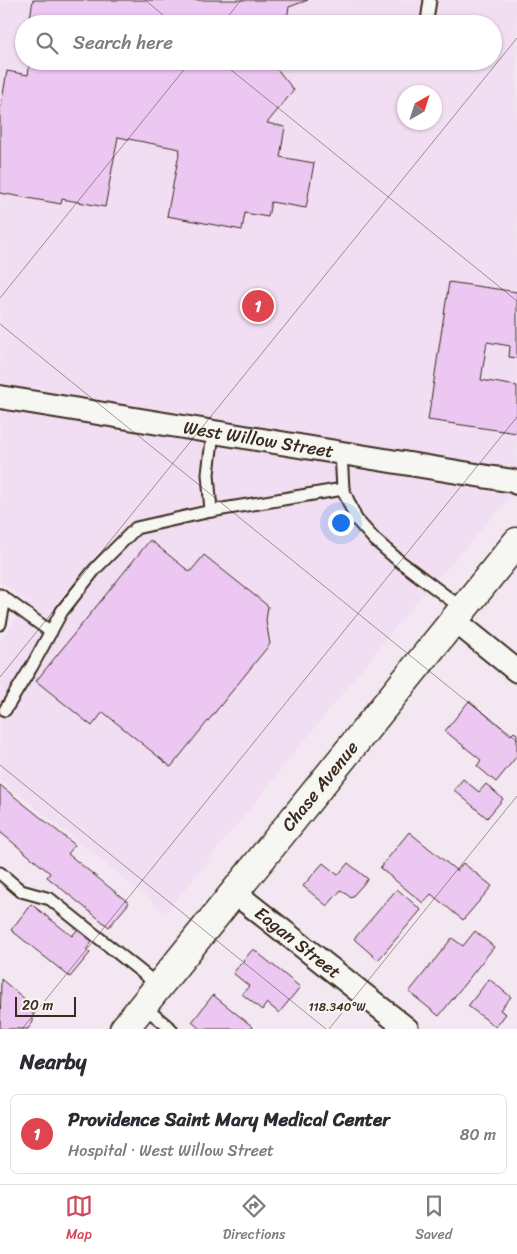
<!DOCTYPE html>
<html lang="en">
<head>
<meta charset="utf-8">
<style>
	body { margin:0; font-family:Sriracha,sans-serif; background:#f2f2f3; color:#2b2b33 }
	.compass { position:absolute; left:397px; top:85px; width:45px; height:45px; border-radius:50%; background:#fff; box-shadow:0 1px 4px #0004; rotate:39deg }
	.scale { position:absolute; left:15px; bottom:12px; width:61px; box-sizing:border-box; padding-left:5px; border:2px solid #3b2a1e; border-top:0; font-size:14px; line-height:18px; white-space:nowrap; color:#3b2a1e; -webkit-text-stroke:4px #f6f6f2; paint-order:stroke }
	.you { position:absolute; left:340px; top:522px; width:18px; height:18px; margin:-12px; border:4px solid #fff; border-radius:50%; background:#1a73e8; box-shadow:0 0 0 8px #1a73e833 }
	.badge { display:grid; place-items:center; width:32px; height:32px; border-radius:50%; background:#d1495b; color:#fff; font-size:16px; font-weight:700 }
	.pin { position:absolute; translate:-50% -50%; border:2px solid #fff; box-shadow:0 1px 5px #0006 }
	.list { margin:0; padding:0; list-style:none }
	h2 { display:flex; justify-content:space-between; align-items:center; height:65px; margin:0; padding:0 20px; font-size:21px }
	h2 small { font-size:16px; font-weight:400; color:#7c7c81 }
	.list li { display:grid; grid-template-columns:32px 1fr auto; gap:15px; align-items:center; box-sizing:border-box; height:80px; margin:0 10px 10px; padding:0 10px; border:1px solid #e1e1e2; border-radius:8px }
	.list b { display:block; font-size:19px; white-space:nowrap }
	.list p { margin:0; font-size:16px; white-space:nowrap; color:#7c7c81 }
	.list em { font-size:16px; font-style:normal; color:#7c7c81 }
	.icon { flex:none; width:28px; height:28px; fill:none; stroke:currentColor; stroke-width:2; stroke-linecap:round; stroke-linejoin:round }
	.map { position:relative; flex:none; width:517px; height:1029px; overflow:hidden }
	.search { position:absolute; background:#fff; box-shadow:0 1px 4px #0004; left:15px; right:15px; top:15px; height:55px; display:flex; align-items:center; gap:12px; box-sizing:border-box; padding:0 18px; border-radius:28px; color:#7c7c81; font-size:19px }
	.sheet { height:155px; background:#fff }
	nav { display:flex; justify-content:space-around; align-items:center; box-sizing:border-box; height:70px; border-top:1px solid #e1e1e2; background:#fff; font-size:14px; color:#7c7c81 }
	nav a { display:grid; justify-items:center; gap:2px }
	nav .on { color:#d1495b }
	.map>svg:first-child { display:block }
</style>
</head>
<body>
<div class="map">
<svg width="517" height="1029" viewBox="0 0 517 1029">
	<rect width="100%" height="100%" fill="#f3e8f2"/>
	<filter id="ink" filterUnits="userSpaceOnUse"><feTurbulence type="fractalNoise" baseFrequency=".02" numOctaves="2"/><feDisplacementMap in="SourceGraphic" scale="10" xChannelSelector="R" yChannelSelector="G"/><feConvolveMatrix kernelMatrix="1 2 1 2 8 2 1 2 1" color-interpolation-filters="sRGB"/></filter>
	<g filter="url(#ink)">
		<path fill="#f1def2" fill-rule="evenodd" d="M 0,0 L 517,0 L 517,490 L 411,608 L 166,913 L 0,779 L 0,640 L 29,603 L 0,581 ZM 24,24 L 493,24 L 493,61 L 24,61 ZM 404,92 L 434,92 L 434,122 L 404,122 Z"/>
		<g fill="#ebc7f1" stroke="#3b2a1e">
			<polygon points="33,0 308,0 289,7 286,24 29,24"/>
			<polygon points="30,61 279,61 277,69 294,90 267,123 285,127 280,157 314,163 306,208 271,202 268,217 245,213 242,230 167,216 180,149 118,137 105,207 62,199 61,204 0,193 0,112 7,71 28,75"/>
			<polygon points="449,282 517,292 517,358 509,357 510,346 487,342 481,380 517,386 517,433 428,420"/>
			<polygon points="150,540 190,572 204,555 268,606 266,621 270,644 171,767 103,712 92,726 36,681"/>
			<polygon points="469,701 511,735 514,732 517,734 517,756 496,782 477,766 481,760 445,731"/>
			<polygon points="463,779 479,792 486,784 503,799 487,818 454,790"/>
			<polygon points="0,785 75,845 68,854 129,903 109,927 47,877 50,873 0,832"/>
			<polygon points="409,832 457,871 463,863 492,886 463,920 431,894 423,903 380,868"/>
			<polygon points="323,863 338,875 348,863 368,879 351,898 341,890 327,906 303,886"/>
			<polygon points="397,889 421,910 378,960 354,939"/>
			<polygon points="31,904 72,936 78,929 93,941 86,950 90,953 70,977 11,930"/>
			<polygon points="475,931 494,947 439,1016 409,992 452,938 463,946"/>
			<polygon points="253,949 300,987 279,1013 267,1003 262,1010 242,994 249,986 233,973"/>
			<polygon points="1,979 33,1006 33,1022 28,1029 0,1029"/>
			<polygon points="489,979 511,997 500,1010 506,1014 496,1027 468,1006"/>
			<polygon points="213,995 253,1027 252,1029 200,1029 192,1022"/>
		</g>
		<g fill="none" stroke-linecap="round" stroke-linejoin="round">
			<defs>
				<g id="lane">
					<polyline points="427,21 430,0"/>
					<polyline points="341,453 343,489 356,519 374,539 398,560 463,609"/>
					<polyline points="211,511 208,474 213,432"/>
					<polyline points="0,595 51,632"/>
					<polyline points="0,624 5,599"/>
					<polyline points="5,710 32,666 62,611 95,569 136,528 211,511 343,489"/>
					<polyline points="0,873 21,891 50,899 159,986"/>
					<polyline points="143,1006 171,1029"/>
				</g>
				<g id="street">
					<path id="s1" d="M 0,397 L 513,481 L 517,483"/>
					<polyline points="454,620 517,671"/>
					<path id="s2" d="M 235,893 L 407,1029"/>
				</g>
				<g id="secondary">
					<path id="s3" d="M 124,1029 L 517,542"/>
				</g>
			</defs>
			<use href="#lane" stroke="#3b2a1e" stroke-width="15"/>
			<use href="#street" stroke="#3b2a1e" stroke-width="26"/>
			<use href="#secondary" stroke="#3b2a1e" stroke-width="31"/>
			<use href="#lane" stroke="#f6f6f2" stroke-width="11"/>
			<use href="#street" stroke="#f6f6f2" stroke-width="22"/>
			<use href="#secondary" stroke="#f6f6f2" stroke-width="28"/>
		</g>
	</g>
	<path fill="none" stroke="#3b2a1e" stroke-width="1" stroke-opacity="0.45" d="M 145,0 L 174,24M 222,24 L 241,0M 220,61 L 517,301M 0,298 L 191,61M 0,324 L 517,742M 0,677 L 517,38M 0,765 L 326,1029M 22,1029 L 517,417M 329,1029 L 517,796"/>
	<g text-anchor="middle" stroke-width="4.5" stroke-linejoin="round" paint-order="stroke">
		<g font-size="18" fill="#3b2a1e" stroke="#f6f6f2">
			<text dy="6" stroke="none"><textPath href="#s1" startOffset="262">West Willow Street</textPath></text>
			<text dy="6" stroke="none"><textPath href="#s3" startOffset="312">Chase Avenue</textPath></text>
			<text dy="6" stroke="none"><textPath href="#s2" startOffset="80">Eagan Street</textPath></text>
		</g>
	</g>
	<g font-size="12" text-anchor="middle" fill="#3b2a1e" stroke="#f6f6f2" stroke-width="4.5" stroke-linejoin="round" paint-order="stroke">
		<text x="337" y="1011">118.340°W</text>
	</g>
</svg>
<svg class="compass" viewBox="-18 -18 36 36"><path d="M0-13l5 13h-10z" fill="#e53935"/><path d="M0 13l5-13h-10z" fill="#7c7c81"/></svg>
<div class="scale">20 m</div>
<div class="you"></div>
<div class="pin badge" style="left:258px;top:306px;background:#e0444e">1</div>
<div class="search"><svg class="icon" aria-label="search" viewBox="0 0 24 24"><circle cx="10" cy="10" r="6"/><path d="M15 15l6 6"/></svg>Search here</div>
</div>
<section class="sheet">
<h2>Nearby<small></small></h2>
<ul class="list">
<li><span class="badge" style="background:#e0444e">1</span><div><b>Providence Saint Mary Medical Center</b><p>Hospital · West Willow Street</p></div><em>80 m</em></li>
</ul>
</section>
<nav>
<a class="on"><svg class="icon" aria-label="map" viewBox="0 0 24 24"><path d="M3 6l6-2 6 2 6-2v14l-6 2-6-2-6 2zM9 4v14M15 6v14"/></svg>Map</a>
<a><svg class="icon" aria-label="directions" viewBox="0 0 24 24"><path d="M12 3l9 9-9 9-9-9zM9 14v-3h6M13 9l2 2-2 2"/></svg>Directions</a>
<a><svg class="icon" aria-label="saved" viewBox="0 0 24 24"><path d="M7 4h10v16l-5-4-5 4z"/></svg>Saved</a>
</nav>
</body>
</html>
